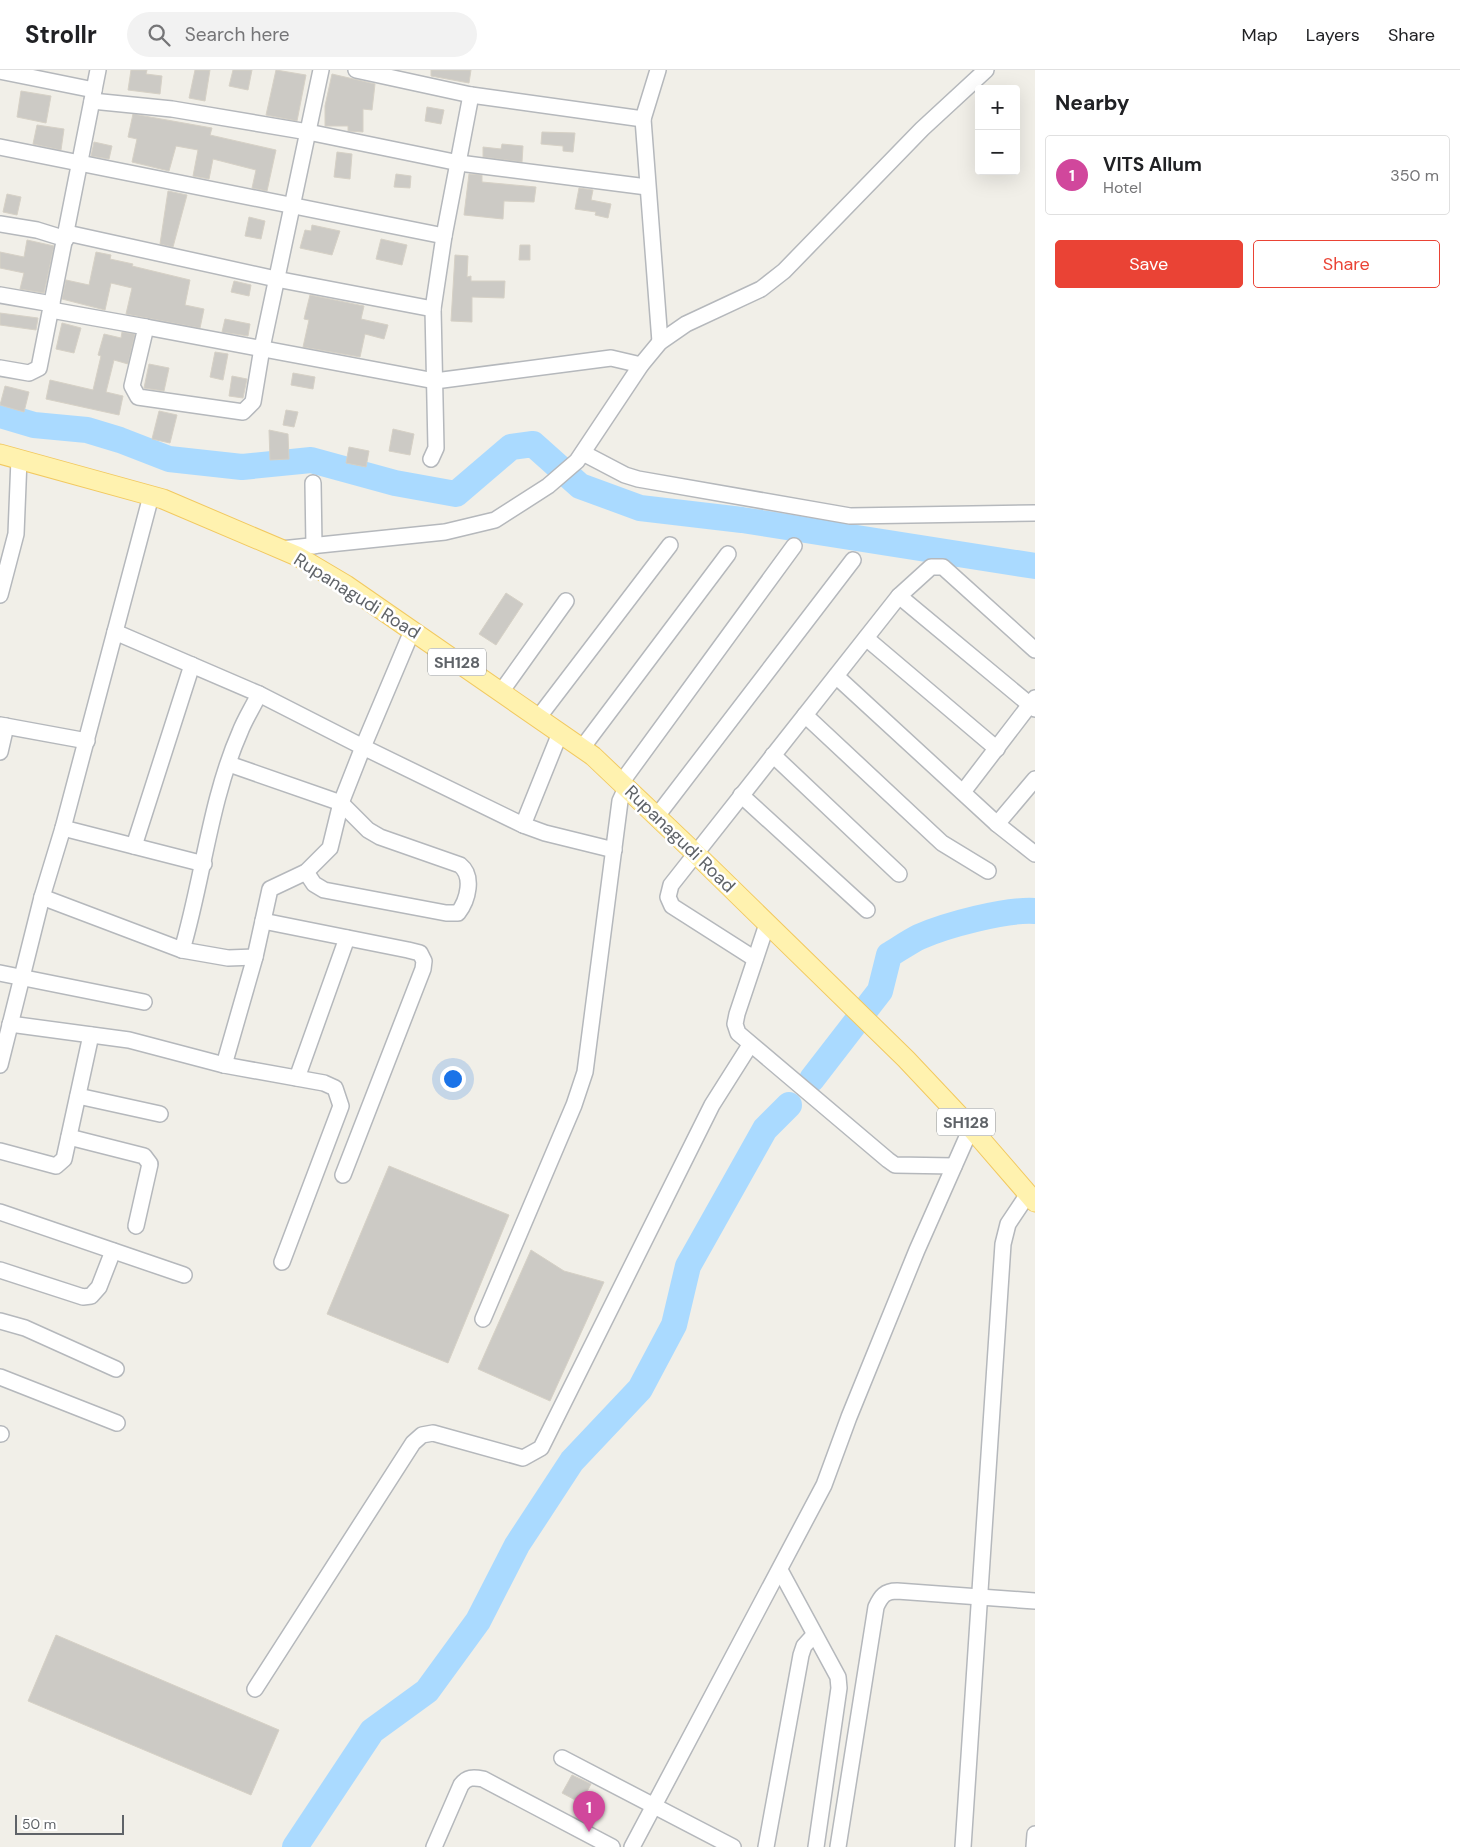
<!DOCTYPE html>
<html lang="en">
<head>
<meta charset="utf-8">
<style>
	body { margin:0; font-family:"DM Sans",sans-serif; background:#f2f2f2; color:#202124 }
	.controls { position:absolute; right:15px; top:15px; display:grid; overflow:hidden; border-radius:5px; box-shadow:0 5px 20px #0002 }
	.controls button { width:45px; height:45px; display:grid; place-items:center; padding:0; border:0; border-bottom:1px solid #e0e0e0; background:#fff; color:#202124; font:25px sans-serif }
	.scale { position:absolute; left:15px; bottom:12px; width:109px; box-sizing:border-box; padding-left:5px; border:2px solid #5f6368; border-top:0; font-size:14px; line-height:18px; white-space:nowrap; color:#5f6368; -webkit-text-stroke:4px #fff; paint-order:stroke }
	.you { position:absolute; left:452px; top:1008px; width:18px; height:18px; margin:-12px; border:4px solid #fff; border-radius:50%; background:#1a73e8; box-shadow:0 0 0 8px #1a73e833 }
	.badge { display:grid; place-items:center; width:32px; height:32px; border-radius:50%; background:#ea4335; color:#fff; font-size:16px; font-weight:700 }
	.pin { position:absolute; translate:-50% -41px; filter:drop-shadow(0 1px 2px #0008) }
	.pin::after { content:''; position:absolute; top:26px; width:18px; height:15px; background:inherit; clip-path:polygon(0 0,100% 0,50% 100%) }
	.list { margin:0; padding:0; list-style:none }
	h2 { display:flex; justify-content:space-between; align-items:center; height:65px; margin:0; padding:0 20px; font-size:21px }
	h2 small { font-size:16px; font-weight:400; color:#757577 }
	.list li { display:grid; grid-template-columns:32px 1fr auto; gap:15px; align-items:center; box-sizing:border-box; height:80px; margin:0 10px 10px; padding:0 10px; border:1px solid #e0e0e0; border-radius:5px }
	.list b { display:block; font-size:19px; white-space:nowrap }
	.list p { margin:0; font-size:16px; white-space:nowrap; color:#757577 }
	.list em { font-size:16px; font-style:normal; color:#757577 }
	.actions { display:flex; gap:10px; padding:15px 20px }
	.actions a { flex:1; padding:11px 0; border:1px solid #ea4335; border-radius:5px; text-align:center; font-size:18px; color:#ea4335 }
	.actions .main { background:#ea4335; color:#fff }
	.icon { flex:none; width:28px; height:28px; fill:none; stroke:currentColor; stroke-width:2; stroke-linecap:round; stroke-linejoin:round }
	.map { position:relative; flex:none; width:1035px; height:1777px; overflow:hidden }
	header { display:flex; align-items:center; gap:30px; box-sizing:border-box; height:70px; padding:0 25px; background:#fff; border-bottom:1px solid #e0e0e0 }
	header strong { font-size:24px }
	nav { display:flex; gap:28px; margin-inline-start:auto; font-size:18px }
	.search { width:350px; height:45px; background:#f2f2f2; display:flex; align-items:center; gap:12px; box-sizing:border-box; padding:0 18px; border-radius:28px; color:#757577; font-size:19px }
	main { display:flex }
	aside { flex:1; background:#fff }
	.map>svg:first-child { display:block }
</style>
</head>
<body>
<header>
<strong>Strollr</strong>
<div class="search"><svg class="icon" aria-label="search" viewBox="0 0 24 24"><circle cx="10" cy="10" r="6"/><path d="M15 15l6 6"/></svg>Search here</div>
<nav><a>Map</a><a>Layers</a><a>Share</a></nav>
</header>
<main>
<div class="map">
<svg width="1035" height="1777" viewBox="0 0 1035 1777">
	<rect width="100%" height="100%" fill="#f1efe8"/>
	<g fill="none" stroke-linecap="round" stroke-linejoin="round">
		<g stroke="#aadaff" stroke-width="26">
			<polyline points="0,345 34,355 87,360 120,370 169,389 242,397 311,390 395,413 456,424 511,377 533,374 580,416 640,438 742,450 1035,496"/>
			<path d="M 812,1009 L 880,921 L 889,885 C 899,879 909,872 919,867 C 946,855 1006,839 1035,841"/>
			<polyline points="295,1777 372,1661 427,1621 478,1551 517,1475 572,1391 640,1319 674,1255 688,1196 765,1059 789,1035"/>
		</g>
	</g>
	<g fill="#cccac5" stroke="#d6d1c6">
		<polygon points="131,0 147,0 146,4 162,6 160,24 128,20"/>
		<polygon points="195,0 210,0 205,31 189,28"/>
		<polygon points="233,0 252,0 248,20 229,16"/>
		<polygon points="276,0 306,5 297,51 266,45"/>
		<polygon points="431,0 471,0 469,13 431,6"/>
		<polygon points="332,4 375,14 372,40 363,39 363,62 348,61 348,56 325,56 325,36"/>
		<polygon points="21,21 51,26 46,53 17,47"/>
		<polygon points="427,37 444,40 441,54 425,51"/>
		<polygon points="133,44 212,58 210,65 276,80 267,121 252,118 256,100 213,89 209,109 193,106 198,80 176,76 169,101 132,92 137,69 128,67"/>
		<polygon points="37,55 64,59 61,80 33,74"/>
		<polygon points="542,62 575,63 573,82 563,81 563,76 541,74"/>
		<polygon points="94,72 112,76 109,89 91,86"/>
		<polygon points="502,74 523,76 522,92 483,87 483,77 501,79"/>
		<polygon points="337,82 352,84 350,109 334,107"/>
		<polygon points="396,104 411,106 410,118 394,117"/>
		<polygon points="469,104 482,105 482,112 536,117 534,132 504,131 503,149 464,145"/>
		<polygon points="579,118 593,120 591,130 611,134 608,148 595,145 596,142 575,139"/>
		<polygon points="168,121 187,125 173,177 160,174"/>
		<polygon points="7,124 21,127 17,145 3,142"/>
		<polygon points="249,147 265,151 261,169 245,166"/>
		<polygon points="312,155 340,161 332,185 300,178 305,160 311,161"/>
		<polygon points="381,169 407,175 402,195 376,189"/>
		<polygon points="27,170 54,176 44,223 20,219 24,203 0,198 0,182 24,187"/>
		<polygon points="520,175 530,175 530,190 519,190"/>
		<polygon points="96,182 111,185 110,189 133,194 132,196 190,210 185,235 204,239 200,258 126,244 132,218 111,213 105,240 62,229 66,210 89,215"/>
		<polygon points="455,185 468,186 467,207 471,206 471,211 505,211 504,228 472,227 472,252 451,251"/>
		<polygon points="234,211 251,215 249,226 231,222"/>
		<polygon points="310,225 364,236 361,249 388,255 384,269 365,264 360,287 303,277 309,250 304,249"/>
		<polygon points="0,243 38,248 36,260 0,255"/>
		<polygon points="225,249 250,254 248,266 222,262"/>
		<polygon points="62,253 81,258 74,283 56,279"/>
		<polygon points="122,262 135,264 128,294 114,290 106,322 123,326 119,345 46,329 50,310 93,320 101,286 98,285 104,264 121,268"/>
		<polygon points="215,282 228,284 223,310 210,307"/>
		<polygon points="149,294 169,298 164,321 144,318"/>
		<polygon points="293,303 315,307 313,319 291,315"/>
		<polygon points="232,306 247,309 243,328 229,326"/>
		<polygon points="5,316 29,322 24,342 0,335"/>
		<polygon points="286,340 298,342 294,357 283,355"/>
		<polygon points="159,341 177,345 170,373 152,369"/>
		<polygon points="393,359 414,364 410,385 389,381"/>
		<polygon points="269,360 288,364 289,389 270,390"/>
		<polygon points="349,377 369,381 366,397 346,393"/>
		<polygon points="506,523 523,534 496,575 479,564"/>
		<polygon points="389,1096 509,1145 448,1293 327,1244"/>
		<polygon points="531,1180 564,1201 604,1212 550,1331 478,1299"/>
		<polygon points="56,1565 279,1660 251,1725 28,1631"/>
		<polygon points="572,1705 591,1714 581,1733 562,1723"/>
	</g>
	<g fill="none" stroke-linecap="round" stroke-linejoin="round">
		<defs>
			<g id="minor">
				<polyline points="356,0 471,25"/>
				<polyline points="0,1 94,20"/>
				<polyline points="92,31 172,39 308,62 459,93 647,117"/>
				<polyline points="643,49 660,272"/>
				<polyline points="0,77 444,166"/>
				<polyline points="0,154 37,160 66,169"/>
				<polyline points="67,163 276,209 433,239"/>
				<polyline points="0,225 52,234"/>
				<polyline points="51,240 146,257 132,316 138,327 243,342 253,332 262,278 321,0"/>
				<polyline points="146,257 435,311 611,288 641,295"/>
				<polyline points="0,298 29,303 39,298 98,0"/>
				<polyline points="583,383 625,405 638,409 850,446 1035,443"/>
				<polyline points="431,389 436,378 433,239 444,166 471,25 643,49 658,0"/>
				<polyline points="313,413 314,476"/>
				<polyline points="281,479 445,462 495,450 548,416 577,391 641,295 660,272 686,254 761,219 784,201 922,59 986,0"/>
				<polyline points="0,525 16,464 19,389"/>
				<polyline points="899,526 1035,639"/>
				<polyline points="115,562 259,624 363,677 412,561"/>
				<polyline points="866,568 997,679"/>
				<polyline points="836,606 997,754 1035,784"/>
				<polyline points="501,622 566,531"/>
				<polyline points="805,645 942,773 988,801"/>
				<polyline points="538,648 670,475"/>
				<polyline points="0,655 87,671"/>
				<polyline points="560,663 523,755 545,763 614,780"/>
				<polyline points="582,678 728,484"/>
				<polyline points="0,682 6,656"/>
				<polyline points="773,685 899,804"/>
				<path d="M 229,694 L 341,733 L 368,760 L 380,767 L 460,795 C 474,806 468,830 458,843 L 446,843 L 324,820 L 314,814 L 306,802"/>
				<polyline points="621,713 794,476"/>
				<polyline points="963,722 1035,628"/>
				<polyline points="741,725 867,840"/>
				<polyline points="657,746 853,490"/>
				<polyline points="997,754 1035,709"/>
				<polyline points="63,758 204,794"/>
				<polyline points="134,776 192,595"/>
				<polyline points="42,827 182,880 228,888 255,887"/>
				<polyline points="263,851 408,880 420,883 424,891 423,899 343,1105"/>
				<polyline points="767,854 737,944 735,954 738,963 888,1090 895,1095 954,1096"/>
				<path d="M 182,880 C 203,809 210,730 240,662 C 245,649 253,637 259,624"/>
				<polyline points="755,889 672,836 668,827 671,815 899,526 931,497 943,497 1035,580"/>
				<polyline points="0,903 144,932"/>
				<polyline points="10,954 129,970 224,995 324,1013 335,1018 341,1036 282,1192"/>
				<polyline points="0,995 42,827 63,758 151,426"/>
				<polyline points="224,995 255,887 270,819 306,802 330,778 341,733 363,677 523,755"/>
				<polyline points="297,1008 347,868"/>
				<polyline points="78,1026 160,1044"/>
				<polyline points="69,1067 144,1086 150,1094 136,1156"/>
				<polyline points="0,1081 56,1096 64,1089 91,965"/>
				<polyline points="0,1142 184,1205"/>
				<polyline points="0,1200 83,1227 91,1226 99,1217 113,1181"/>
				<polyline points="483,1249 574,1035 585,1002 620,731 626,718"/>
				<polyline points="0,1251 25,1258 116,1299"/>
				<polyline points="0,1307 117,1353"/>
				<polyline points="0,1364 1,1364"/>
				<polyline points="780,1500 838,1607 839,1618 816,1777"/>
				<polyline points="255,1619 413,1373 422,1365 433,1363 523,1388 541,1378 712,1035 750,975"/>
				<polyline points="562,1688 733,1777"/>
				<path d="M 434,1777 L 461,1715 C 467,1707 473,1707 483,1709 L 612,1777"/>
				<polyline points="632,1777 824,1415 849,1347 917,1180 971,1058"/>
				<polyline points="766,1777 801,1585 804,1576 814,1565"/>
				<path d="M 838,1777 L 876,1537 C 881,1526 885,1521 897,1521 L 1035,1531"/>
				<polyline points="963,1777 1003,1174 1008,1154 1028,1124"/>
				<polyline points="1034,1777 1035,1764"/>
			</g>
			<polyline id="major" points="0,384 163,429 297,486 346,515 593,686 695,783 906,989 971,1058 1035,1132"/>
		</defs>
		<use href="#minor" stroke="#b5b8bc" stroke-width="18"/>
		<use href="#major" stroke="#f2c960" stroke-width="21"/>
		<use href="#minor" stroke="#fff" stroke-width="15"/>
		<use href="#major" stroke="#fff2af" stroke-width="19"/>
	</g>
	<g text-anchor="middle" stroke-width="5" stroke-linejoin="round" paint-order="stroke">
		<g fill="#fff" stroke="#8f9295" stroke-width="1">
			<rect x="428" y="578.5" width="58" height="27" rx="4"/>
			<rect x="937" y="1038.5" width="58" height="27" rx="4"/>
		</g>
		<g font-size="16" font-weight="bold" fill="#5f6368">
			<text x="457" y="598">SH128</text>
			<text x="966" y="1058">SH128</text>
		</g>
		<g font-size="18" fill="#5f6368" stroke="#fff">
			<text transform="translate(357 526) rotate(32)" y="6">Rupanagudi Road</text>
			<text transform="translate(680 769) rotate(44)" y="6">Rupanagudi Road</text>
		</g>
	</g>
</svg>
<div class="controls">
<button>+</button>
<button>−</button>
</div>
<div class="scale">50 m</div>
<div class="you"></div>
<div class="pin badge" style="left:589px;top:1762px;background:#d1479c">1</div>
</div>
<aside>
<h2>Nearby<small></small></h2>
<ul class="list">
<li><span class="badge" style="background:#d1479c">1</span><div><b>VITS Allum</b><p>Hotel</p></div><em>350 m</em></li>
</ul>
<div class="actions"><a class="main">Save</a><a>Share</a></div>
</aside>
</main>
</body>
</html>
